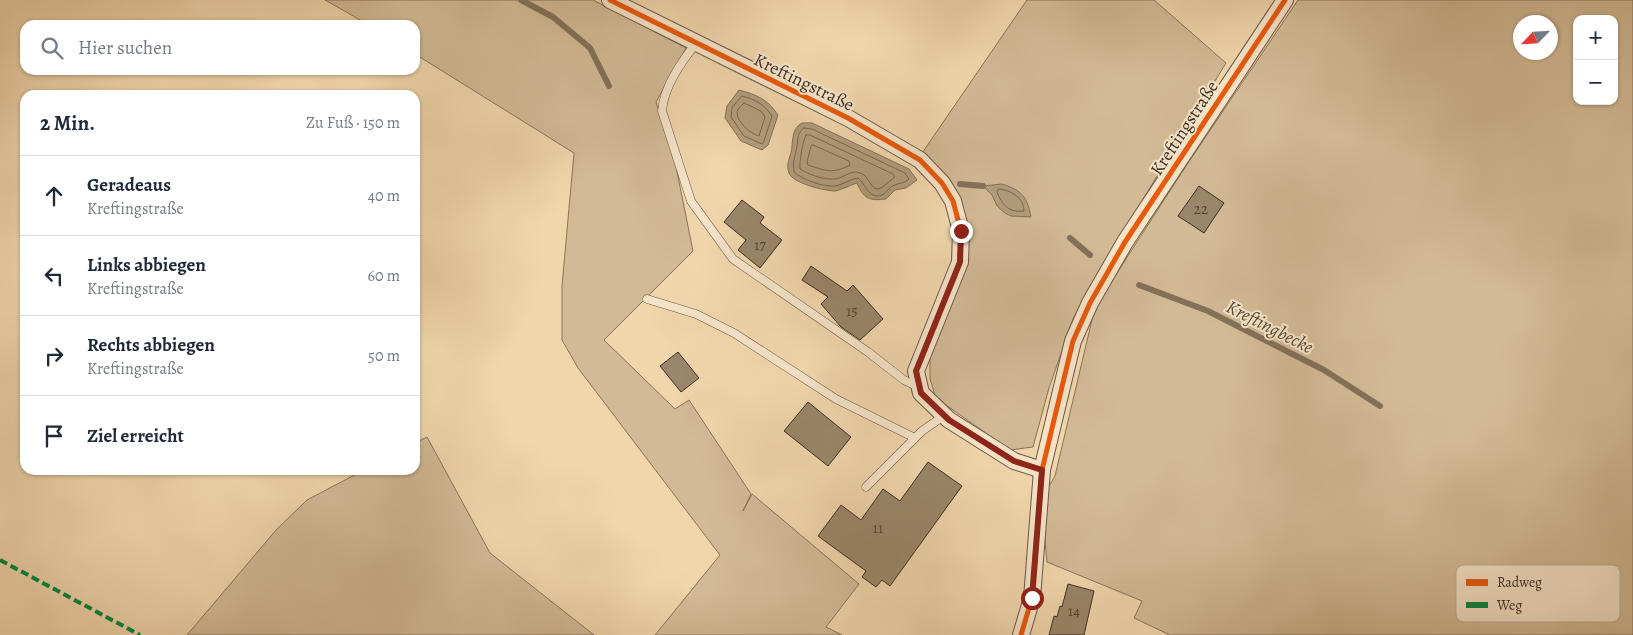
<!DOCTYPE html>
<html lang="de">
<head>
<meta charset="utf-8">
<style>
	body { margin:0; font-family:Alegreya,serif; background:#f2f2f3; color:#1f2937 }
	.controls { position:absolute; right:15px; top:15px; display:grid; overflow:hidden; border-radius:10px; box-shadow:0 1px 4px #0004 }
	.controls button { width:45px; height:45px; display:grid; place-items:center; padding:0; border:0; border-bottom:1px solid #e0e1e3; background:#fff; color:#1f2937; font:25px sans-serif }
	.compass { position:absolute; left:1513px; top:15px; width:45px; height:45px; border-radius:50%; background:#fff; box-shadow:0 1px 4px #0004; rotate:245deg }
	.stop { position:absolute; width:15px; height:15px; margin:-11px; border:4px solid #8f2418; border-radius:50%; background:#fff }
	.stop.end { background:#8f2418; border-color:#fff; box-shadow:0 1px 5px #0008 }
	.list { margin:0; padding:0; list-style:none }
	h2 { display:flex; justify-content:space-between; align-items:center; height:65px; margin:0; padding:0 20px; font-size:21px }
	h2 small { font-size:16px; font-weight:400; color:#747a83 }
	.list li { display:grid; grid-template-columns:32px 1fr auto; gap:15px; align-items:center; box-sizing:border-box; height:80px; padding:0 20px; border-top:1px solid #e0e1e3 }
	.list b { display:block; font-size:19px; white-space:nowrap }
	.list p { margin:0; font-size:16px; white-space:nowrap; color:#747a83 }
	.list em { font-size:16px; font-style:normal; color:#747a83 }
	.icon { flex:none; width:28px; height:28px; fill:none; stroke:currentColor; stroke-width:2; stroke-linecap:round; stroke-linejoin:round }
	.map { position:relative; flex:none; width:1633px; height:635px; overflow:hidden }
	.search { position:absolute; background:#fff; box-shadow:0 1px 4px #0004; left:20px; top:20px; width:400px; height:55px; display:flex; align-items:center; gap:12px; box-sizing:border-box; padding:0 18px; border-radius:15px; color:#747a83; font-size:19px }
	.panel { position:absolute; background:#fff; box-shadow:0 1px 4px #0004; left:20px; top:90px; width:400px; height:385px; border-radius:15px }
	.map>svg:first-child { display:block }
</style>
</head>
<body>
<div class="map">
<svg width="1633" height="635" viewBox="0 0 1633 635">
	<rect width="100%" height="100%" fill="#f1d6ac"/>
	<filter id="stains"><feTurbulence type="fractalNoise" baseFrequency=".004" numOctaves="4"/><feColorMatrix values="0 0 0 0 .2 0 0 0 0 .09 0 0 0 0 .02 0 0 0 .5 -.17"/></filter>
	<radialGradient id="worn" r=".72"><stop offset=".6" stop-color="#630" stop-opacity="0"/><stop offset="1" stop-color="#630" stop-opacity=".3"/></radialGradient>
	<g fill="#d2ba95" stroke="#87745c" fill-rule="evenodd">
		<polygon points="325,0 593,0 686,48 656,102 676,167 693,251 604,340 675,409 689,400 751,494 743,511 752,494 859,584 826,627 842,635 655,635 720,555 578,368 562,340 562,286 574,153 415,54 415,25 369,25"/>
		<polygon points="1027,0 1154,0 1226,63 1109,255 1073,319 1049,388 1033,447 1010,450 946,405 935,395 930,379 930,358 965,264 965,234 920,156"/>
		<path d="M 1298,0 L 1633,0 L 1633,635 L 1170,635 L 1134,618 L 1142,601 L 1047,562 L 1041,500 L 1055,476 L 1095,307 L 1186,166 ZM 1577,19 L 1614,19 L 1614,101 L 1577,101 ZM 1520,22 L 1550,22 L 1550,52 L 1520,52 Z"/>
		<polygon points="427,437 490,553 594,635 187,635 277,529 307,500 364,470 415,470 415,443"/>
	</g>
	<g fill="#b39d7d" stroke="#837159">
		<path d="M 739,90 C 758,95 768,100 778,115 L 768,145 L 762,150 L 741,141 L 725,118 L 727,106 Z"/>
		<path d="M 802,123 L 812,123 L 909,169 L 917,180 L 906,188 L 895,190 L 886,199 C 869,201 864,199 857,183 C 850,185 842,190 835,191 C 825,191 792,183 789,173 C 785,163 792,155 792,146 C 793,136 793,128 802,123 Z"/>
		<path d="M 1002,184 C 1022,190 1027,197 1031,217 L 1011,216 L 1005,213 L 997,206 L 992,195 L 983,186 Z"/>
	</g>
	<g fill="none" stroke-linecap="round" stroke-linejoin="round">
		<g stroke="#786650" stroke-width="1">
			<path d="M 742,96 C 755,99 765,105 772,116 L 764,141 L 762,144 L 744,136 L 731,117 L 732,108 Z"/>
			<path d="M 744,103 L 761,111 L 765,117 L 759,136 C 751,134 737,122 737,113 C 737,109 741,106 744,103 Z"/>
			<path d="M 804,128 L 812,129 L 905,173 L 909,179 C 904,184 901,182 895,185 C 889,186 887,193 882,195 C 868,200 866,184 858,178 C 850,179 843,185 835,186 C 823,187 803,180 794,172 C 793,163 794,159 796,151 C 799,142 795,134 804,128 Z"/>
			<path d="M 806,135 L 810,135 L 893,174 L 895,177 L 881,188 L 876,189 C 869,185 868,175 860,173 C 851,169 843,179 834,179 C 823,180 808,174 800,169 C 799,164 803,139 806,135 Z"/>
			<path d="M 813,145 L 849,161 L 850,165 C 833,174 826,171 808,165 L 807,162 L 811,146 Z"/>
			<path d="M 999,189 C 1011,190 1024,198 1024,211 C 1009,213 1002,205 997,192 Z"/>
		</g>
		<g stroke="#837159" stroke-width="6">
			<polyline points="521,0 553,17 590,48 609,86"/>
			<polyline points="960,184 983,186"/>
			<polyline points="1070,238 1090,255"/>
			<polyline points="1139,285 1208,311 1324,370 1380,406"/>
		</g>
	</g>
	<g fill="#9a866a" stroke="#3c2f23">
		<polygon points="1199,186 1224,203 1204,233 1178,216"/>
		<polygon points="742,200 764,217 760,223 782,240 760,268 738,250 746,240 724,222"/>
		<polygon points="811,266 847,291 853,285 883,319 860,340 841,327 821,304 828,297 802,280"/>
		<polygon points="678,352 699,378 681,392 660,366"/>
		<polygon points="808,402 851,437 828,466 784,431"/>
		<polygon points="928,462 962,486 890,586 882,580 876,587 862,577 866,571 818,536 841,505 861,520 883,489 900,501"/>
		<polygon points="1068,584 1094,591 1084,635 1049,635 1054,616 1057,617 1060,606 1062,607"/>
	</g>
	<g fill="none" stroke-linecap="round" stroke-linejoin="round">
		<defs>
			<g id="lane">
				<path d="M 696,43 C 681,63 664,86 662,111 L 691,201 L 733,259 L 868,352 L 904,380 L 918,387"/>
				<polyline points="647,299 696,314 734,333 836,399 915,438"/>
				<polyline points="866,487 922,431 945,415"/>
			</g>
			<g id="street">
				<polyline points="610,0 848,118 920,160 942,183 953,201 961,231 960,262 916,371 921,393 949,420 1014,461 1042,470"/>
				<polyline points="1021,635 1032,598 1042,470 1073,341 1090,303 1125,242 1285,0"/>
			</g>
		</defs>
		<use href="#lane" stroke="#695945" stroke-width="9"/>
		<use href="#street" stroke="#695945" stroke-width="18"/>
		<use href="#lane" stroke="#f6e4c9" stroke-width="8"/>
		<use href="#street" stroke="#f6e4c9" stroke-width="16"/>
		<polyline stroke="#00873e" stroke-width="4" stroke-dasharray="8 4" stroke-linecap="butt" points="0,560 140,635"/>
		<defs>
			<g id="cycleway">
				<polyline points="610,0 848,118 920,160 942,183 953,201 961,231 960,262 916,371 921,393 949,420 1014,461 1042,470"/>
				<polyline points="1021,635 1032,598 1042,470 1073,341 1090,303 1125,242 1285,0"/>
			</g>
		</defs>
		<use href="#cycleway" stroke="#f6e4c9" stroke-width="8"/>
		<use href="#cycleway" stroke="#e8590c" stroke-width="5"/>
	</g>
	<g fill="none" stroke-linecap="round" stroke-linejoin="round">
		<polyline stroke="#8f2418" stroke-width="6" points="961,231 960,262 916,371 921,393 949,420 1014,461 1042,470 1032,598"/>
	</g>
	<g text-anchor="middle" stroke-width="4" stroke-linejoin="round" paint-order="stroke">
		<g font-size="15" fill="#544535">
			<text x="1201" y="214">22</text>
			<text x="760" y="250">17</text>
			<text x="852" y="316">15</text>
			<text x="878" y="533">11</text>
			<text x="1074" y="616">14</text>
		</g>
		<g font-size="18" fill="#3c2f23" stroke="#f6e4c9">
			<text transform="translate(804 82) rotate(26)" y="6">Kreftingstraße</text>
			<text transform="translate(1184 128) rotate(-57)" y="6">Kreftingstraße</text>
		</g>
		<g font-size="19" font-style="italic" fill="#5a4a3a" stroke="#f6e4c9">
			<text transform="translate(1270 326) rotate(27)" y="7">Kreftingbecke</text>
		</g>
	</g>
	<rect x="1456" y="565" width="164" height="57" rx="8" fill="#f6e4c9" stroke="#beae97" stroke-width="1"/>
	<rect x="1466" y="579" width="22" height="7" fill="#e8590c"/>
	<rect x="1466" y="602" width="22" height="6" fill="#00873e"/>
	<g font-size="14" fill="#3c2f23">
		<text x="1497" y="587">Radweg</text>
		<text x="1497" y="610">Weg</text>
	</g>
	<rect width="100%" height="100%" filter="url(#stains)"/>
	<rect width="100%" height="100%" fill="url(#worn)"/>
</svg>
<div class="controls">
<button>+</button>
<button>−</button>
</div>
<svg class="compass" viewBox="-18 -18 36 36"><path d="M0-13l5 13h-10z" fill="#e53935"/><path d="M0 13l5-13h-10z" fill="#747a83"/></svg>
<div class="stop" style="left:1032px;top:598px"></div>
<div class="stop end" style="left:961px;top:231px"></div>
<div class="search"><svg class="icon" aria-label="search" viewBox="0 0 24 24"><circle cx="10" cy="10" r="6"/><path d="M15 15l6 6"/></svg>Hier suchen</div>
<section class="panel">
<h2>2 Min.<small>Zu Fuß · 150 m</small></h2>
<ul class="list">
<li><svg class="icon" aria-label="ahead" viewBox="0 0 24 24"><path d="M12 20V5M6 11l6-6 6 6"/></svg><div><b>Geradeaus</b><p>Kreftingstraße</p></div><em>40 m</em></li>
<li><svg class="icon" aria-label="left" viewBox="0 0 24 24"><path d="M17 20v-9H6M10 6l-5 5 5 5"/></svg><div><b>Links abbiegen</b><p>Kreftingstraße</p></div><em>60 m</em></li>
<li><svg class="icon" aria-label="right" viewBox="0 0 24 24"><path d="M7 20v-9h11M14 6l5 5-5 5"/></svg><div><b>Rechts abbiegen</b><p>Kreftingstraße</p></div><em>50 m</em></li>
<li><svg class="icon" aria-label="arrive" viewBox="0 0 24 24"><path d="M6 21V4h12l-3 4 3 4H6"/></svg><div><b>Ziel erreicht</b></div></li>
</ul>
</section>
</div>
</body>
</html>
